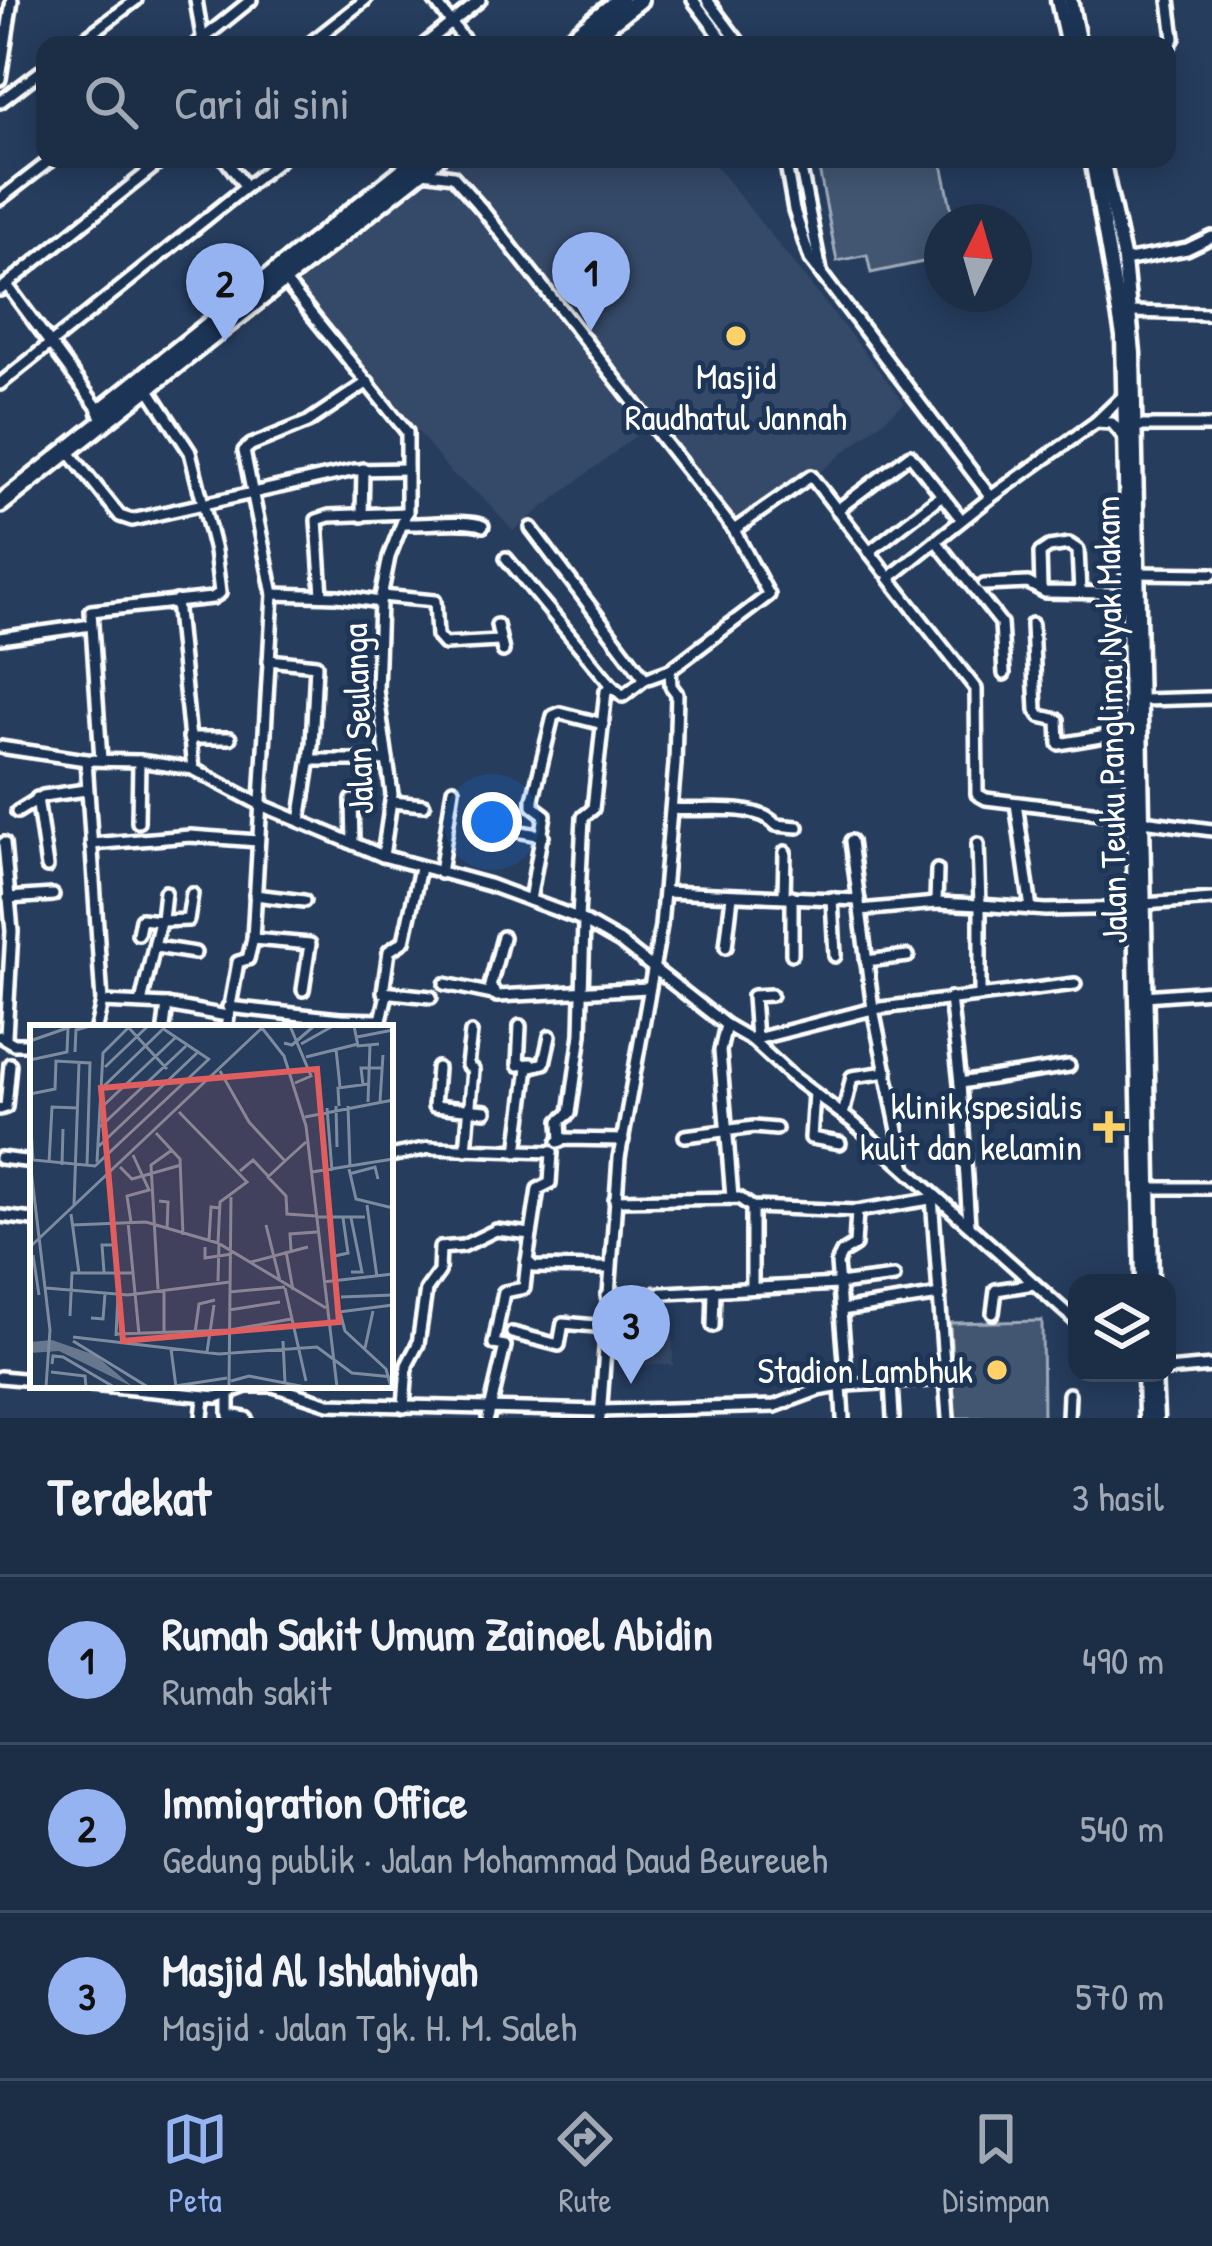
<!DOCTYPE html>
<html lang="id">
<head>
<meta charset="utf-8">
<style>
	body { margin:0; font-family:"Patrick Hand",sans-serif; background:#25364d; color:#f1f3f6 }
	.controls { position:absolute; right:36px; bottom:36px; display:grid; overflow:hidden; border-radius:24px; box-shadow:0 6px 30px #0003 }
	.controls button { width:108px; height:108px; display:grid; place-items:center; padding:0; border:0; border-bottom:3px solid #3a4a5f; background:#1c2e46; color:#f1f3f6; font:60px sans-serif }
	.compass { position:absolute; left:924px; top:204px; width:108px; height:108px; border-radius:50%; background:#1c2e46; box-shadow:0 6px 30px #0003; rotate:5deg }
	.you { position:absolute; left:492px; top:822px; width:42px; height:42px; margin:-30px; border:9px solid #fff; border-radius:50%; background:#1a73e8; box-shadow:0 0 0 18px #1a73e833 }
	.badge { display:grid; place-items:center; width:78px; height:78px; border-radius:50%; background:#95b2f1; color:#111; font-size:39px; font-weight:700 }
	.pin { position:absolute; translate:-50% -99px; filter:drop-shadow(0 3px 6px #0008) }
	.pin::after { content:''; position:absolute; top:63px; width:42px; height:36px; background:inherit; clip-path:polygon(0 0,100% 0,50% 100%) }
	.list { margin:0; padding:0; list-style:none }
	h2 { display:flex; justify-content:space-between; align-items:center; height:156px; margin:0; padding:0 48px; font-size:51px }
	h2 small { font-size:39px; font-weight:400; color:#a0a8b3 }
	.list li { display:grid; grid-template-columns:78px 1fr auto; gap:36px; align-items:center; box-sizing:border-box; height:168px; padding:0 48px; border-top:3px solid #3a4a5f }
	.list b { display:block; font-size:45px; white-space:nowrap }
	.list p { margin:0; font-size:39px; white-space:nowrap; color:#a0a8b3 }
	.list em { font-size:39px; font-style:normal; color:#a0a8b3 }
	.icon { flex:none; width:66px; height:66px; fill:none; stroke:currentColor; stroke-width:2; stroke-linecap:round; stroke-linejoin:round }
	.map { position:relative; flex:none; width:1212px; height:1418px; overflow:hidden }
	.search { position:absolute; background:#1c2e46; box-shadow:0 6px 30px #0003; left:36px; right:36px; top:36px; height:132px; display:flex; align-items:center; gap:30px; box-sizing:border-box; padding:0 42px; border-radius:24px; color:#a0a8b3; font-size:45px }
	.sheet { height:660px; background:#1c2e46 }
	nav { display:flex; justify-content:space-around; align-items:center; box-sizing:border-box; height:168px; border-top:3px solid #3a4a5f; background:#1c2e46; font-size:33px; color:#a0a8b3 }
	nav a { display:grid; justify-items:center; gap:6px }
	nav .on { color:#95b2f1 }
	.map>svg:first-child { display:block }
</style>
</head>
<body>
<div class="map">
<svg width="1212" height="1418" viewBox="0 0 1212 1418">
	<rect width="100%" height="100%" fill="#263d5e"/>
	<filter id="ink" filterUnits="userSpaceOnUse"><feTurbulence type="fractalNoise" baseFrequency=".00833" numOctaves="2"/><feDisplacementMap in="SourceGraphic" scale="24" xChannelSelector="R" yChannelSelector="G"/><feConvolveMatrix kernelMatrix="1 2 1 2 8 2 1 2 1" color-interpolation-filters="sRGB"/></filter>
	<g filter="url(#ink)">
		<g fill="#344a68">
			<polygon points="453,159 710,159 905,403 746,532 656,420 513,531 484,499 450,472 379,382 289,280"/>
			<polygon points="672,1320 673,1365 622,1365 622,1352 636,1352 636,1323"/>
		</g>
		<g fill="#425672" stroke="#a0aab8" stroke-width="3">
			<polygon points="817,159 941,159 954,222 942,222 942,258 871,273 867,255 837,261"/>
			<polygon points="1042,1321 1043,1418 955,1418 950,1323"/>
		</g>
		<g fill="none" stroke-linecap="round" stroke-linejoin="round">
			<defs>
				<g id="minor">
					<polyline points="196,0 203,42"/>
					<polyline points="434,0 468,45"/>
					<polyline points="693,0 727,45"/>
					<polyline points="707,0 741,45"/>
					<polyline points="76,45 136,0"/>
					<polyline points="195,45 251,0"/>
					<polyline points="308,45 365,0"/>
					<polyline points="424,45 480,0"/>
					<polyline points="1167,49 1174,38 1169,0"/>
					<polyline points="0,79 12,0"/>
					<polyline points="0,102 45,68"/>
					<polyline points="225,159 246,187"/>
					<polyline points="785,159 794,210 810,259 991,497 1096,422 1124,395"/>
					<polyline points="799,159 821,271"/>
					<polyline points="423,172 453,176 482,209 734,530 769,595 670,670 645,679 623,696 612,686 606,691 593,809 583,817 578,918"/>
					<polyline points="0,199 52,159"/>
					<polyline points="1124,261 1187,249 1212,237"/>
					<polyline points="284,280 407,432 407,511 389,557 380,602 377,690 392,794 383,856"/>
					<polyline points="7,285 100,411"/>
					<polyline points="0,290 164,159"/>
					<polyline points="1131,312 1207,314"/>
					<polyline points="0,384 281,159"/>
					<polyline points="1096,422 1112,423 1124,437"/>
					<polyline points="1134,426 1212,426"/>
					<polyline points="68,451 120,516 132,520 355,470 407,469"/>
					<polyline points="991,497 889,578 976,689 977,794 986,799 1133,817"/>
					<polyline points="837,510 910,455 958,515"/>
					<polyline points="362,516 363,469"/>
					<path d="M 403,524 C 424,525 468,519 483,526"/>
					<polyline points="531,528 645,679"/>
					<polyline points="734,530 811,476 885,572"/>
					<polyline points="936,541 1001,623 1004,674"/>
					<polyline points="869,552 942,495"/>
					<polyline points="506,558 612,686"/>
					<polyline points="1137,573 1212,574"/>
					<polyline points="984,585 1028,583 1045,592 1111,593 1113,735"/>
					<polyline points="1041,588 1040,553 1049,547 1069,544 1078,550 1080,592"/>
					<polyline points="273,594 338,596 380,602"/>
					<polyline points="322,595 317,520 329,516 407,513"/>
					<polyline points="381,596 435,601 437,636 444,644 499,641"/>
					<polyline points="176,601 193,769"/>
					<polyline points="1032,624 1036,710 1040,716 1058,720 1059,744 1130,732"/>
					<polyline points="497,625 503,651"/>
					<polyline points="0,638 91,625"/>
					<polyline points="269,660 316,665 312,745 300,821"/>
					<polyline points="1142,700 1212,698"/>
					<polyline points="189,738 230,738"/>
					<polyline points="0,747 86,760 139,761 193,769 261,805 383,856 489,885 578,918 620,942 726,1025 752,1040 790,1075 855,1124 1077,1322"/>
					<polyline points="86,760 102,1002 96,1028"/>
					<polyline points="101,760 91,611 212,598 220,593 215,551 190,452 148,388"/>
					<polyline points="310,760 387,760"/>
					<polyline points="37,798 47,867"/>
					<polyline points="352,800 353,844"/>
					<polyline points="392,802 424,805"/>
					<polyline points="1016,803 1031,909"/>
					<path d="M 672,809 C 703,812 757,802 776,825 L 798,827"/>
					<polyline points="17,812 43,796 86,790"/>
					<polyline points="1143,821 1212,830"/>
					<polyline points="138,822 139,761"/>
					<polyline points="474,823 543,836"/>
					<polyline points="851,841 873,1009 906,1169"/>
					<polyline points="4,843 12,931 6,1036"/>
					<polyline points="91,844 190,836 258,841"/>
					<polyline points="420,868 404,941 389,951 383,992 431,997"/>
					<polyline points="440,873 453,789"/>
					<polyline points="665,892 859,900"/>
					<polyline points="255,895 304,901"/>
					<polyline points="784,896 785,852"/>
					<polyline points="792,896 792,954"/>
					<polyline points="8,898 53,895"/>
					<polyline points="832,898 835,956"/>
					<polyline points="530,900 545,815 533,806 533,799 553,716 560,713 603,724"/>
					<polyline points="936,903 937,870"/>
					<polyline points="1144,904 1212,899"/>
					<polyline points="860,910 936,903 980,905 978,844"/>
					<polyline points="162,919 165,892"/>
					<polyline points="138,934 141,919 160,921"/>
					<polyline points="503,937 490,986 497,996 649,988"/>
					<polyline points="253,939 310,944 303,990"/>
					<polyline points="156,947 195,953"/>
					<polyline points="726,947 732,896"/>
					<polyline points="866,961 908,956"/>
					<polyline points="445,984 493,994"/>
					<polyline points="980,994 980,905 1046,910 1134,908"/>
					<polyline points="1145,996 1212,991"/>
					<polyline points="950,998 960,1083 969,1225"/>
					<polyline points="102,1002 167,1005 227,1016"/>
					<polyline points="141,1003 160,921 188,920 192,894"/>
					<polyline points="228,1007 340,1019 339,1028"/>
					<polyline points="340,1019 381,1020 387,994"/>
					<polyline points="726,1025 720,1051 732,1198"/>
					<polyline points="520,1026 518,1065 531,1064"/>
					<polyline points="164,1028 167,1005"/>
					<polyline points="226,1028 238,962 248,959 253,939 273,594 244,451 251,445 308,422 368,382"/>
					<polyline points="0,1036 14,1044 33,1044"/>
					<polyline points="756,1039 753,996 771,995"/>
					<polyline points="752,1040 873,1009 1075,984"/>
					<polyline points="437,1068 434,1106 486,1111"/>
					<polyline points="960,1083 1069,1066"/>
					<polyline points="814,1093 811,1138 840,1143"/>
					<polyline points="0,1109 6,1107 10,1064"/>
					<polyline points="843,1115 852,1077 887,1072"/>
					<polyline points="685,1136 754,1127 776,1129"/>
					<polyline points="561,1140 560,1121 570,1113 581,1034 584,921"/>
					<polyline points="558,1142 565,1139 623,1140"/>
					<polyline points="466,1150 473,1070 467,1065 471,1033"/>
					<polyline points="517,1152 528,1067 544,1063 550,1036"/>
					<polyline points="552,1152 550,1183 538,1189 527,1261 534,1267 609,1268"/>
					<polyline points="390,1156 429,1148 552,1152"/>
					<polyline points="0,1158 33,1162"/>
					<polyline points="1145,1188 1212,1188"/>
					<polyline points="932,1197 948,1418"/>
					<polyline points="615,1200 739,1198 752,1207 857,1211 930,1199"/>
					<polyline points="752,1207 752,1287"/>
					<polyline points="0,1216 33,1220"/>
					<polyline points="607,1296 838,1284 894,1277"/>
					<polyline points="841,1310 940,1295"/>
					<polyline points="993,1313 996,1290 1034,1284"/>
					<polyline points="713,1326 714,1290"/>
					<polyline points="512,1333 559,1345 563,1323 606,1327"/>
					<polyline points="1167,1370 1212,1366"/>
					<polyline points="0,1377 33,1380"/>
					<polyline points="891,1381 893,1418"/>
					<polyline points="91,1385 217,1397 246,1386 273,1386 329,1404 601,1411 775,1406 818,1390 847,1385 946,1379"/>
					<polyline points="847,1385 837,1263 842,1253 855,1245 857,1211"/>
					<polyline points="841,1386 843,1418"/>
					<polyline points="229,1392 229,1415 246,1418"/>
					<polyline points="404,1407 407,1365 418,1344 426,1290 439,1272 440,1248 463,1246 496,1230 531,1234"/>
					<polyline points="202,1418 204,1397"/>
					<polyline points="488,1418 505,1346 494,1344 504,1292 524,1288 527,1261"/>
					<polyline points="600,1418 619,1158 661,926 675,764 677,694 671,686 670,670"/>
					<polyline points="1068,1418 1069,1394"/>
				</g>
				<g id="major">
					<polyline points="1058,0 1068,45"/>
					<polyline points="1070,0 1079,45"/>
					<polyline points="1092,159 1123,336 1143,1283"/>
					<polyline points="1102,159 1124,261 1133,353 1151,1283"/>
					<polyline points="1145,1373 1146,1418"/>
					<polyline points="1154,1373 1156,1418"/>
				</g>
				<g id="highway">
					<polyline points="563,45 620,0"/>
					<polyline points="581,45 639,0"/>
					<polyline points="101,411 418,159"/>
					<polyline points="0,504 436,159"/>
				</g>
			</defs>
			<use href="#minor" stroke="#fff" stroke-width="18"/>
			<use href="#major" stroke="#fff" stroke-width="21"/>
			<use href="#highway" stroke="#fff" stroke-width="24"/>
			<use href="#minor" stroke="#1d3557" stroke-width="9"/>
			<use href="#major" stroke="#1d3557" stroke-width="12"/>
			<use href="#highway" stroke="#1d3557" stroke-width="15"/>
		</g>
	</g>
	<g fill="#ffd166" stroke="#1d3557" stroke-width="4.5">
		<circle cx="736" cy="336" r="12"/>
		<path d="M1103 1109h12v12h12v12h-12v12h-12v-12h-12v-12h12z"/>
		<circle cx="997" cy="1370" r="12"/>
	</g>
	<g text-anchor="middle" stroke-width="10" stroke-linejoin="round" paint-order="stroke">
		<g font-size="36" fill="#fff" stroke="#1d3557" text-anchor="end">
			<text x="736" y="389" text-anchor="middle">Masjid<tspan x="736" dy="41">Raudhatul Jannah</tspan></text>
			<text x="1082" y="1119">klinik spesialis<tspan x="1082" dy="41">kulit dan kelamin</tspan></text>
			<text x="973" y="1383">Stadion Lambhuk</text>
		</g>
		<g font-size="36" fill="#fff" stroke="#1d3557">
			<text transform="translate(357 719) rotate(-92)" y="13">Jalan Seulanga</text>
			<text transform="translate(1110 720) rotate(-91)" y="13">Jalan Teuku Panglima Nyak Makam</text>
		</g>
	</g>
	<g transform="translate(30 1025)">
		<rect width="363" height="363" fill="#263d5e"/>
		<path d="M 22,315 L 65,330 L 103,362 L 29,326 L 0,328 L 0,317 Z" fill="#67788e"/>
		<path fill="none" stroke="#7d8b9e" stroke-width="3" d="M 260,1 L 281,51 L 265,58M 324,1 L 328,21 L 349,19M 98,2 L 137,44M 132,3 L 180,35M 232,3 L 254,31 L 276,101 L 307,362M 327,12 L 363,5M 0,16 L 40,2M 254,18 L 262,20 L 284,1M 271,19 L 303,1M 306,24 L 310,62M 45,27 L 46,5 L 60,1M 276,32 L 328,19M 0,35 L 37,27 L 38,3M 75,42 L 118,1M 190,46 L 219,97 L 255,136 L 276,117M 333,60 L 331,43 L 352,43M 74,61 L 132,5M 0,69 L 25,64 L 26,36 L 60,38 L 57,140M 350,76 L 353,30M 338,77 L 340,20M 73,81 L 145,13M 306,81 L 307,122M 309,81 L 308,63 L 338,59M 318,81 L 320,141M 297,83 L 302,146M 149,87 L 217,157 L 190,177 L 188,218M 0,89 L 3,135 L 65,141 L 179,34M 275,92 L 363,75M 70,102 L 156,21M 126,108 L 150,134 L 153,210M 69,121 L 167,28M 0,136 L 20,305 L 16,362M 255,136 L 238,152 L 256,171 L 257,189 L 286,191M 67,137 L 73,28 L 100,1M 19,138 L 22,82 L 48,83M 32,140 L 33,104M 90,142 L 102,154 L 151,140M 319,144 L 326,174 L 363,183M 210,146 L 223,135 L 238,151M 282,147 L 363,134M 319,149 L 345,142 L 348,154M 129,176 L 138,177 L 137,205M 44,180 L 49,38M 337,180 L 347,252M 41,189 L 49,248M 288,192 L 335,192M 98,197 L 109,309M 101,197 L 97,171 L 119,165 L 103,130M 42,200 L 116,197 L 188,218 L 296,283M 236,200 L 250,256M 179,215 L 181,182 L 190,183M 0,222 L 234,1M 175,222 L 175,233 L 202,229M 261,225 L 260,209 L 287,207M 256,226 L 263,265M 3,230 L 9,270M 305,231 L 318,228 L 313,193M 221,237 L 278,222M 74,247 L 72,220 L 85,220M 321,247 L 332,247 L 321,193M 49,248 L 104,248M 188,256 L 189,218M 293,257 L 363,249M 16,263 L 98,270 L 200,257M 255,263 L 276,356M 128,264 L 121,140 L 142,125M 134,264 L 134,307M 199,267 L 255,262M 311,272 L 363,270M 199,285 L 250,277M 309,287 L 363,280M 310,287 L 315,306 L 356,344 L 361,362M 40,291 L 42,248 L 49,248M 61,293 L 73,294 L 75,269M 165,308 L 169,279 L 185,275M 87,309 L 200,305 L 261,294M 86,311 L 88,269M 43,312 L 189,329 L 287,322 L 322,348 L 363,352M 43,316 L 118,362M 253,316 L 255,358 L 275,362M 335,323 L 343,286M 141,324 L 146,362M 177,327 L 184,280M 22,339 L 23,331 L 33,332 L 84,362M 21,347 L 55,351 L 56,362M 201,356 L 219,351 L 255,358M 145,361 L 197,353M 199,362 L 201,172"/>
		<path fill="#e05e5e" fill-opacity="0.15" stroke="#e05e5e" stroke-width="6" d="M 287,44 L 309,297 L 93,316 L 71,63 Z"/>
		<rect width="363" height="363" fill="none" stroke="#fff" stroke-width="6"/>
	</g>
</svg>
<div class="controls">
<button><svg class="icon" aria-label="layers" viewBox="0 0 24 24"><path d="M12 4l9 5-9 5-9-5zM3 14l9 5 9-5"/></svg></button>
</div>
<svg class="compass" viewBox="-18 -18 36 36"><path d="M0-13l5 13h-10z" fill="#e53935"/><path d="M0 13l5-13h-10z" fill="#a0a8b3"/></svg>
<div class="you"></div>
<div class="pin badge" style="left:591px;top:331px">1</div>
<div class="pin badge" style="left:225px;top:342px">2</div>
<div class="pin badge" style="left:631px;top:1384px">3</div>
<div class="search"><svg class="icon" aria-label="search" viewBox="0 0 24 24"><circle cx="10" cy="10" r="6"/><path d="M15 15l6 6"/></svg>Cari di sini</div>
</div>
<section class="sheet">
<h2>Terdekat<small>3 hasil</small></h2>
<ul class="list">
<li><span class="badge">1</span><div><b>Rumah Sakit Umum Zainoel Abidin</b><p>Rumah sakit</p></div><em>490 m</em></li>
<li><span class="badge">2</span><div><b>Immigration Office</b><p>Gedung publik · Jalan Mohammad Daud Beureueh</p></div><em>540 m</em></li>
<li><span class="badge">3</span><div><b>Masjid Al Ishlahiyah</b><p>Masjid · Jalan Tgk. H. M. Saleh</p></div><em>570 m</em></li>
</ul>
</section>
<nav>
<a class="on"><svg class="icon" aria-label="map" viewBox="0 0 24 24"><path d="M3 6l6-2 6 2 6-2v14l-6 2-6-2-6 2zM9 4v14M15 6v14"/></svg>Peta</a>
<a><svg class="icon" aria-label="directions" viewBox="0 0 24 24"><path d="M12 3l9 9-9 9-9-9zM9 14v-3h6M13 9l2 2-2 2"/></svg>Rute</a>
<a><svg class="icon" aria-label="saved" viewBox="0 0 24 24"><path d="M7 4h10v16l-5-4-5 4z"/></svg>Disimpan</a>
</nav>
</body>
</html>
